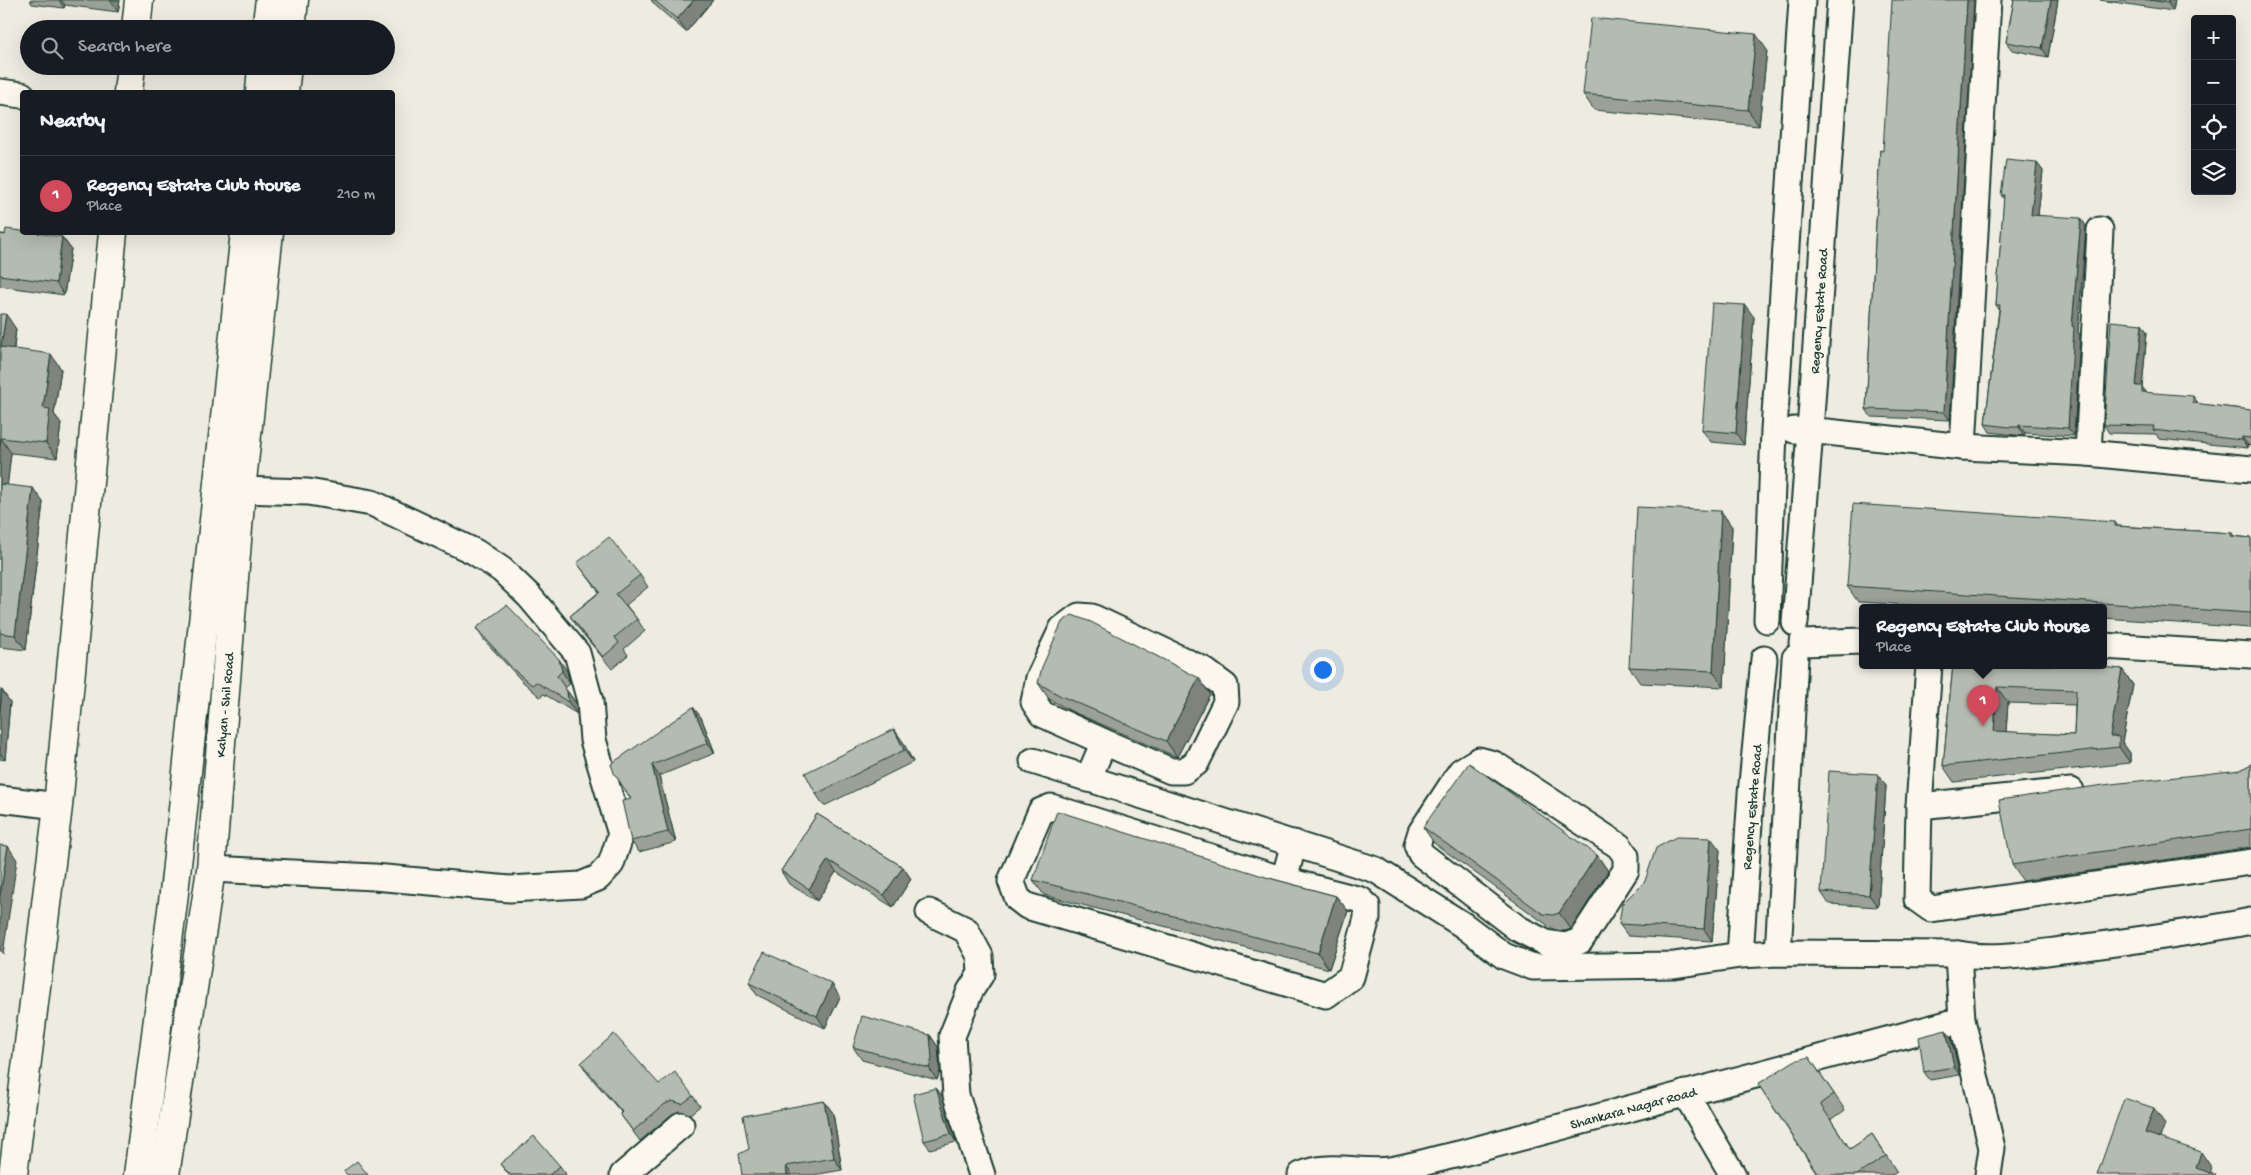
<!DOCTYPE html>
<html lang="en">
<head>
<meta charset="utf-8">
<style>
	body { margin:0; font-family:"Gochi Hand",sans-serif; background:#242831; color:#f1f3f6 }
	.controls { position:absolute; right:15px; top:15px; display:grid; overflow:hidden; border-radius:5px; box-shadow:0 5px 20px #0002 }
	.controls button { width:45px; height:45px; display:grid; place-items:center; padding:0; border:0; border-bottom:1px solid #363941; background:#171b24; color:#f1f3f6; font:25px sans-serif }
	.you { position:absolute; left:1322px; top:669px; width:18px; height:18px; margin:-12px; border:4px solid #fff; border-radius:50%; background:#1a73e8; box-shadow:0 0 0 8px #1a73e833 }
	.badge { display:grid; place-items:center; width:32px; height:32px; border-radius:50%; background:#d1495b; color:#fff; font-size:16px; font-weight:700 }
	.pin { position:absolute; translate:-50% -41px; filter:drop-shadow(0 1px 2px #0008) }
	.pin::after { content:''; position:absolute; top:26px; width:18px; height:15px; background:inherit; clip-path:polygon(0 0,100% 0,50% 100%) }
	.popup { position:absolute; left:1859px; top:604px; width:248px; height:65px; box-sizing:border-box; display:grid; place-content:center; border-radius:5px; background:#171b24; filter:drop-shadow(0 1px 4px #0005); font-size:16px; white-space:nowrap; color:#9ea1a6 }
	.popup b { font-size:19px; color:#f1f3f6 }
	.popup::after { content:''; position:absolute; left:50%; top:100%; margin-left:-10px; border:10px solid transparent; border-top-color:#171b24 }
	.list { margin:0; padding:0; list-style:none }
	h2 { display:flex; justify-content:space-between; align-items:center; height:65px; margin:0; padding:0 20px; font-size:21px }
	h2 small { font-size:16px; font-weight:400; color:#9ea1a6 }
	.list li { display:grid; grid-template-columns:32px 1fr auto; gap:15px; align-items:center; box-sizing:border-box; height:80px; padding:0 20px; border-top:1px solid #363941 }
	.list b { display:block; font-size:19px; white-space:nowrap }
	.list p { margin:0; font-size:16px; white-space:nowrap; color:#9ea1a6 }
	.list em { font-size:16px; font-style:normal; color:#9ea1a6 }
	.icon { flex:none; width:28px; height:28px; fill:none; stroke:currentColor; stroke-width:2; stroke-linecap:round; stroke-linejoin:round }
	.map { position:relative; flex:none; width:2251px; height:1175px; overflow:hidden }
	.search { position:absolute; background:#171b24; box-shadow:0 5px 20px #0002; left:20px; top:20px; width:375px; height:55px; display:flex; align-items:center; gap:12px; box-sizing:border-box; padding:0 18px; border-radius:28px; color:#9ea1a6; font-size:19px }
	.panel { position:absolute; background:#171b24; box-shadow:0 5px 20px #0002; left:20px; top:90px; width:375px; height:145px; border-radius:5px }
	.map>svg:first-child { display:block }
</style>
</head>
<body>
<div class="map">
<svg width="2251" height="1175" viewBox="0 0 2251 1175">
	<rect width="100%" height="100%" fill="#eeece1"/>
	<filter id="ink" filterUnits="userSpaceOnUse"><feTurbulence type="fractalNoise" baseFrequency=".02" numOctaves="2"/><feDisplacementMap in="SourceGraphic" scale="10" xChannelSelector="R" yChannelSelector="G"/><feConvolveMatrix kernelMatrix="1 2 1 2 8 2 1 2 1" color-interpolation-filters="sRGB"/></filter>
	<g filter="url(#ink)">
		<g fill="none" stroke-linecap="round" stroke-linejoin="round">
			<defs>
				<g id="street">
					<polyline points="0,92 22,95"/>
					<polyline points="1794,430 1827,432 1963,447 2088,453 2251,469"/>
					<polyline points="1963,447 1988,0"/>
					<polyline points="2088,453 2100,230"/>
					<polyline points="1767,620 1774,430 1802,0"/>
					<polyline points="1795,623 1810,431 1840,0"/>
					<polyline points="1802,643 1863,641"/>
					<polyline points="2103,646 2251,655"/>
					<polyline points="1929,665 1919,806 1917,899 1931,909 2251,862"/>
					<polygon points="1479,760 1494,764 1619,846 1626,856 1626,870 1580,941 1566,946 1546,943 1517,928 1421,854 1417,845 1421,832 1461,771"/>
					<path d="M 1033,761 L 1376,870 L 1463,925 L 1504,956 L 1533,967 L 1674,965 L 1740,955 L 1778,953 L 1958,954 C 1995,961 2034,953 2071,949 C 2132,941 2191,933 2251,921"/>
					<polyline points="1088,779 1104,742 1042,714 1034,702 1039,678 1062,629 1079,616 1092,617 1202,669 1225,686 1226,702 1196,763 1184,771 1171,771 1104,742"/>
					<polyline points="0,799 58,806"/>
					<polyline points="1919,806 2071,791"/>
					<polyline points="211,869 374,877 510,889 581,885 598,878 611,864 621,834 593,740 590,701 577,653 529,596 502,570 475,552 372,503 308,492 241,490"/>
					<polyline points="1284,880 1051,807 1041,811 1011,881 1018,899 1027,906 1326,995 1351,977 1367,918 1367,906 1361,900 1284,880 1294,843"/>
					<polyline points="929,912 966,930 980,956 981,974 970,991 952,1036 956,1095 982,1175"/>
					<polyline points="1778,953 1795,658"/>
					<polyline points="1958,954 1962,1020 1992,1148 1988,1175"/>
					<polyline points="1740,955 1751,794 1764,659"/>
					<polyline points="1685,1093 1733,1175"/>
					<polyline points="623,1175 681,1125"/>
					<path d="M 1301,1175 C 1330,1162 1359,1174 1390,1170 C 1413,1166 1436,1159 1459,1154 L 1962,1020"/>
				</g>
				<g id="secondary">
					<polyline points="136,29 139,0"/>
					<polyline points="128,92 131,66"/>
					<polyline points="13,1175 58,806 113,232"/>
				</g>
				<g id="primary">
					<polyline points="266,29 270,0"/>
					<polyline points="291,29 294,0"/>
					<polyline points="260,92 262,66"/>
					<polyline points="284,92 287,66"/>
					<polyline points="138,1175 173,902 245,232"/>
					<polyline points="165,1175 211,869 241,490 269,232"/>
				</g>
			</defs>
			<use href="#street" stroke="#1f3d34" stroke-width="29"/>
			<use href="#secondary" stroke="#1f3d34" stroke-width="31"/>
			<use href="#primary" stroke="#1f3d34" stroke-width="31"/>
			<use href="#street" stroke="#fbf7ec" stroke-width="25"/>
			<use href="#secondary" stroke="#fbf7ec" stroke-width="28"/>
			<use href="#primary" stroke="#fbf7ec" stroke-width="28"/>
		</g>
		<g fill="#9ba197" stroke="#1f3d34" fill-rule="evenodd">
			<polygon points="30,0 120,0 118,12 65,5 64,8 32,4"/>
			<polygon points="651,0 713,0 686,32 656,6"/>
			<polygon points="2014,0 2058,0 2048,57 2012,50 2006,42"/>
			<polygon points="2100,0 2175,0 2173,11"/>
			<polygon points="1767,50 1759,126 1594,110 1583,94"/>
			<polygon points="1880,150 1950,420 1871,417 1866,409"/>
			<polygon points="2037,163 2043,171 2038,215 2086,226 2078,332 2080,335 2074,436 2025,433 2024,436 2015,435 1990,432 1985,424 1999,309 1996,305 2004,199 2001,195"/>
			<polygon points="0,234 62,237 71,249 64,295 0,286"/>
			<polygon points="0,314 16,329 14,349 61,369 54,414 61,423 57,458 11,453 7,485 43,502 26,650 0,647"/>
			<polygon points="1754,317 1744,445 1711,442 1702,430"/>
			<polygon points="2147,332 2142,387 2146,392 2199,404 2251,410 2251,446 2248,445 2248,448 2159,439 2156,434 2109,433 2104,425"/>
			<polygon points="1721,511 1732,527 1724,687 1640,683 1629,667"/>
			<polygon points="2115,522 2118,526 2232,533 2234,536 2251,538 2251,628 2103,618 2103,607 1942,607 1858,602 1847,586"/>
			<polygon points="577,563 640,575 648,587 626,605 637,619 645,631 624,649 628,655 612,669 578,628 570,616 599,592"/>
			<polygon points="476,628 567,671 570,684 565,688 576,703 577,714 544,694 540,697 522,681 484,640"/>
			<path d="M 1953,665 L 2122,669 L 2133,685 L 2122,742 L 2130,753 L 2130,763 L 1954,782 L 1943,766 ZM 2008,703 L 2075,705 L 2074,735 L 2006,732 Z"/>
			<polygon points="1038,683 1210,694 1177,757 1073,712 1049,699"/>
			<polygon points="0,690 10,702 5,760 0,759"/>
			<polygon points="701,717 715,753 659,776 676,842 639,852 631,841 631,799 611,764"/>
			<polygon points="894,729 903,742 913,762 824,806 816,794"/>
			<polygon points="2251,764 2251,847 2023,881 2012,865 2241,770"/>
			<polygon points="1878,774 1886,786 1878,907 1829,904 1821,892"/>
			<polygon points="817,814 903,867 911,879 893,907 836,872 817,901 789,884 781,871"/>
			<polygon points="1423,827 1597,855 1608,871 1571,929 1565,931 1554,930 1434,843"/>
			<polygon points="1720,850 1712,941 1628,936 1619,924 1645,881"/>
			<polygon points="1269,878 1336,896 1348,911 1329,969 1044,895 1033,880"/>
			<polygon points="749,983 840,997 825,1028 757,995"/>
			<polygon points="1946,1030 1951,1038 1960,1075 1930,1080 1924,1072"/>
			<polygon points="930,1035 938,1047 940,1071 937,1080 862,1060 853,1047"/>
			<polygon points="1809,1057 1845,1110 1831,1120 1850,1149 1872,1134 1897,1172 1892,1175 1818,1175 1758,1084"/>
			<polygon points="581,1063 659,1084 693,1096 700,1106 690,1114 679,1111 672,1114 640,1141 620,1114 621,1112 588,1074"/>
			<polygon points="936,1088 942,1096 956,1142 930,1149 924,1141"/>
			<polygon points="824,1101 833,1113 842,1170 813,1175 742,1175 749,1149"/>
			<polygon points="500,1164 560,1166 566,1174 565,1175 509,1175"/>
		</g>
		<g fill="#7e837b" stroke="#1f3d34">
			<polygon points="59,0 61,0 65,5 64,8"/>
			<polygon points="110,0 120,0 118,12"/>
			<polygon points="694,0 713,0 686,32 677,19"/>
			<polygon points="1967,0 1974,0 1950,420 1944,412"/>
			<polygon points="2051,0 2058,0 2048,57 2042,48"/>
			<polygon points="2168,0 2175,0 2173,11 2168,3"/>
			<polygon points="1756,34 1767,50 1759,126 1748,110"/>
			<polygon points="2037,163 2043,171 2037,223 2031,215"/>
			<polygon points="2081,218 2086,226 2078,332 2080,335 2074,436 2068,428 2072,326"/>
			<polygon points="62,237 71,249 64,295 56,283"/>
			<polygon points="1745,305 1754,317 1744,445 1736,433"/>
			<polygon points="6,314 16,329 12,362 1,347"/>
			<polygon points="2142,324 2147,332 2142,387 2148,395 2147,400 2136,386"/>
			<polygon points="51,354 61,369 54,414 61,423 57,458 46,443 43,408"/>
			<polygon points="2193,396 2199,404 2193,403"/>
			<polygon points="2019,425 2025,433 2024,436 2019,427"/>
			<polygon points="2242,437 2248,445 2248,448 2242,440"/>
			<polygon points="1,438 11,453 6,498 0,490 0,446"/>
			<polygon points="33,488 43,502 26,650 15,635"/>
			<polygon points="1721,511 1732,527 1724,687 1713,671"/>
			<polygon points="559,659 567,671 570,684 562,671"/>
			<polygon points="2122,669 2133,685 2122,742 2130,753 2130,763 2119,747 2110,736"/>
			<polygon points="1199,678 1210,694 1177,757 1166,741"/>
			<polygon points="1997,687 2008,703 2005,747 1994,731"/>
			<polygon points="2,690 10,702 5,760 0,753 0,710"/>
			<polygon points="567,691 576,703 577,714 568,702"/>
			<polygon points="693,707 701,717 715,753 708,743"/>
			<polygon points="894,729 903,742 913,762 904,750"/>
			<polygon points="652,765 659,776 676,842 668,832"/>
			<polygon points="1878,774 1886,786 1878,907 1869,895"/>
			<polygon points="1711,838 1720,850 1712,941 1704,929"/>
			<polygon points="8,846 17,860 3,954 0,950 0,895"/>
			<polygon points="1597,855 1608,871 1571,929 1559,913"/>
			<polygon points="828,860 836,872 817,901 809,889"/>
			<polygon points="903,867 911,879 893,907 884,895"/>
			<polygon points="1336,896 1348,911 1329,969 1318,953"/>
			<polygon points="832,984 840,997 825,1028 817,1016"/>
			<polygon points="1946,1030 1951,1038 1960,1075 1954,1067"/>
			<polygon points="930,1035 938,1047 940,1071 937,1080 929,1068"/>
			<polygon points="936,1088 942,1096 956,1142 951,1134"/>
			<polygon points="824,1101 833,1113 842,1170 834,1158"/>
			<polygon points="2154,1108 2165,1124 2156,1149 2145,1133"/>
			<polygon points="2201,1152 2212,1168 2210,1175 2196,1168"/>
			<polygon points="786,1166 792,1175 787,1175"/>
		</g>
		<g fill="#b4bbb0" stroke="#1f3d34" fill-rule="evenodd">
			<polygon points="654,0 694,0 677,19"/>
			<polygon points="1892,0 1967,0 1944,412 1866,409 1880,150 1883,151"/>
			<polygon points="2014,0 2051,0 2042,48 2006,42"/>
			<polygon points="2150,0 2168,0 2168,3"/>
			<polygon points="1591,18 1756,34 1748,110 1583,94"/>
			<polygon points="2006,160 2037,163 2031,215 2081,218 2072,326 2074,327 2068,428 2019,425 2019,427 2009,427 1985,424 2000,305 1996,305 2004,195 2001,195"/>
			<polygon points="6,229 22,231 22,232 31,232 62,237 56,283 0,275 0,234 5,235"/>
			<polygon points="1712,303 1745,305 1736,433 1702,430"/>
			<polygon points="0,314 6,314 1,347 51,354 43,408 50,409 46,443 1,438 0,446"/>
			<polygon points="2111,321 2142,324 2136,386 2142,386 2142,392 2193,396 2193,403 2251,410 2251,438 2242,437 2242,440 2153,430 2154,426 2104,425"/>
			<polygon points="0,484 33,488 15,635 0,633"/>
			<polygon points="1853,504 2115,522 2115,526 2232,533 2231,536 2251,538 2251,613 1847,586"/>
			<polygon points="1637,507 1721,511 1713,671 1629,667"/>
			<polygon points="609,537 640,575 616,594 637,619 615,637 619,643 603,657 570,616 600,592 577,563"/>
			<polygon points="507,605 559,659 562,671 557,676 567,691 568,702 536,682 532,685 513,669 476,628"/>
			<polygon points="1072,615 1091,622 1199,678 1166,741 1061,696 1038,683 1042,667 1062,622"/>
			<path d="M 1953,665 L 2079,665 L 2122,669 L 2110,736 L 2119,737 L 2119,747 L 1943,766 ZM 1997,687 L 2076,690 L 2074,735 L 1994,731 Z"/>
			<polygon points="0,690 2,690 0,710"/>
			<polygon points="693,707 708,743 652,765 668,832 631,841 622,801 631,799 614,773 611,764"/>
			<polygon points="894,729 904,750 816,794 805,773"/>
			<polygon points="1469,763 1597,855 1559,913 1553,915 1543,914 1423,827"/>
			<polygon points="2251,764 2251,829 2012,865 1999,800 2111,784 2241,770"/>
			<polygon points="1829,771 1878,774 1869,895 1821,892"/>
			<polygon points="1057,811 1269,878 1336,896 1318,953 1033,880"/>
			<polygon points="817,814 903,867 884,895 828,860 809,889 781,871"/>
			<polygon points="1676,837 1711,838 1704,929 1619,924 1622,904 1645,881 1656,848"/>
			<polygon points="0,845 8,846 0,895"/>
			<polygon points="764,952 832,984 817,1016 749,983"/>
			<polygon points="862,1016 930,1035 932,1059 929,1068 853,1047"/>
			<polygon points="1946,1030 1954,1067 1924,1072 1919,1037"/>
			<polygon points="614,1034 659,1084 675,1072 693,1096 682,1104 672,1101 665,1104 633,1131 620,1114 622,1112 581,1063"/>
			<polygon points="1809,1057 1834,1094 1820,1104 1850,1149 1872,1134 1886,1156 1857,1175 1822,1175 1820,1173 1818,1174 1758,1084 1794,1061"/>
			<polygon points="936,1088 951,1134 924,1141 913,1094"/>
			<polygon points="2124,1098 2154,1108 2145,1133 2201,1152 2196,1168 2216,1175 2097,1175"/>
			<polygon points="824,1101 834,1158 786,1166 787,1175 742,1175 739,1154 749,1149 743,1116"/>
			<polygon points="534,1136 560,1166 549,1175 510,1175 500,1164"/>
			<polygon points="357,1161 368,1175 347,1175 344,1171"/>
		</g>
	</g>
	<g text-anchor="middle" stroke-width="4" stroke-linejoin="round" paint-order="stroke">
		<g font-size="14" fill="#1f3d34" stroke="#fbf7ec">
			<text transform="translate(1818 311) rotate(-86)" y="5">Regency Estate Road</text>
			<text transform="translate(224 705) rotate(-85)" y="5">Kalyan - Shil Road</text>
			<text transform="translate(1751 807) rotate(-85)" y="5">Regency Estate Road</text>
			<text transform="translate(1633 1107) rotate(-15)" y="5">Shankara Nagar Road</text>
		</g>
	</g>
</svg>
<div class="controls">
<button>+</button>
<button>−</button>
<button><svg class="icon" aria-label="locate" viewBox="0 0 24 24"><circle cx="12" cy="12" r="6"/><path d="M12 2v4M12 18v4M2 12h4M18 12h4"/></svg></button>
<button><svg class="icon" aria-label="layers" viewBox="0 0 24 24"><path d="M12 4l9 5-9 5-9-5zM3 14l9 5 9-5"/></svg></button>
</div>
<div class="you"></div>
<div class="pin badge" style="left:1983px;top:726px">1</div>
<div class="popup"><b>Regency Estate Club House</b>Place</div>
<div class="search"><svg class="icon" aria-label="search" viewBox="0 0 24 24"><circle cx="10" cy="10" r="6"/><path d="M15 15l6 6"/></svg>Search here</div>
<section class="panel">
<h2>Nearby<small></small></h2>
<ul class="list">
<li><span class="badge">1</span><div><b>Regency Estate Club House</b><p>Place</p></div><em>210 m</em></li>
</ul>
</section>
</div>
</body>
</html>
